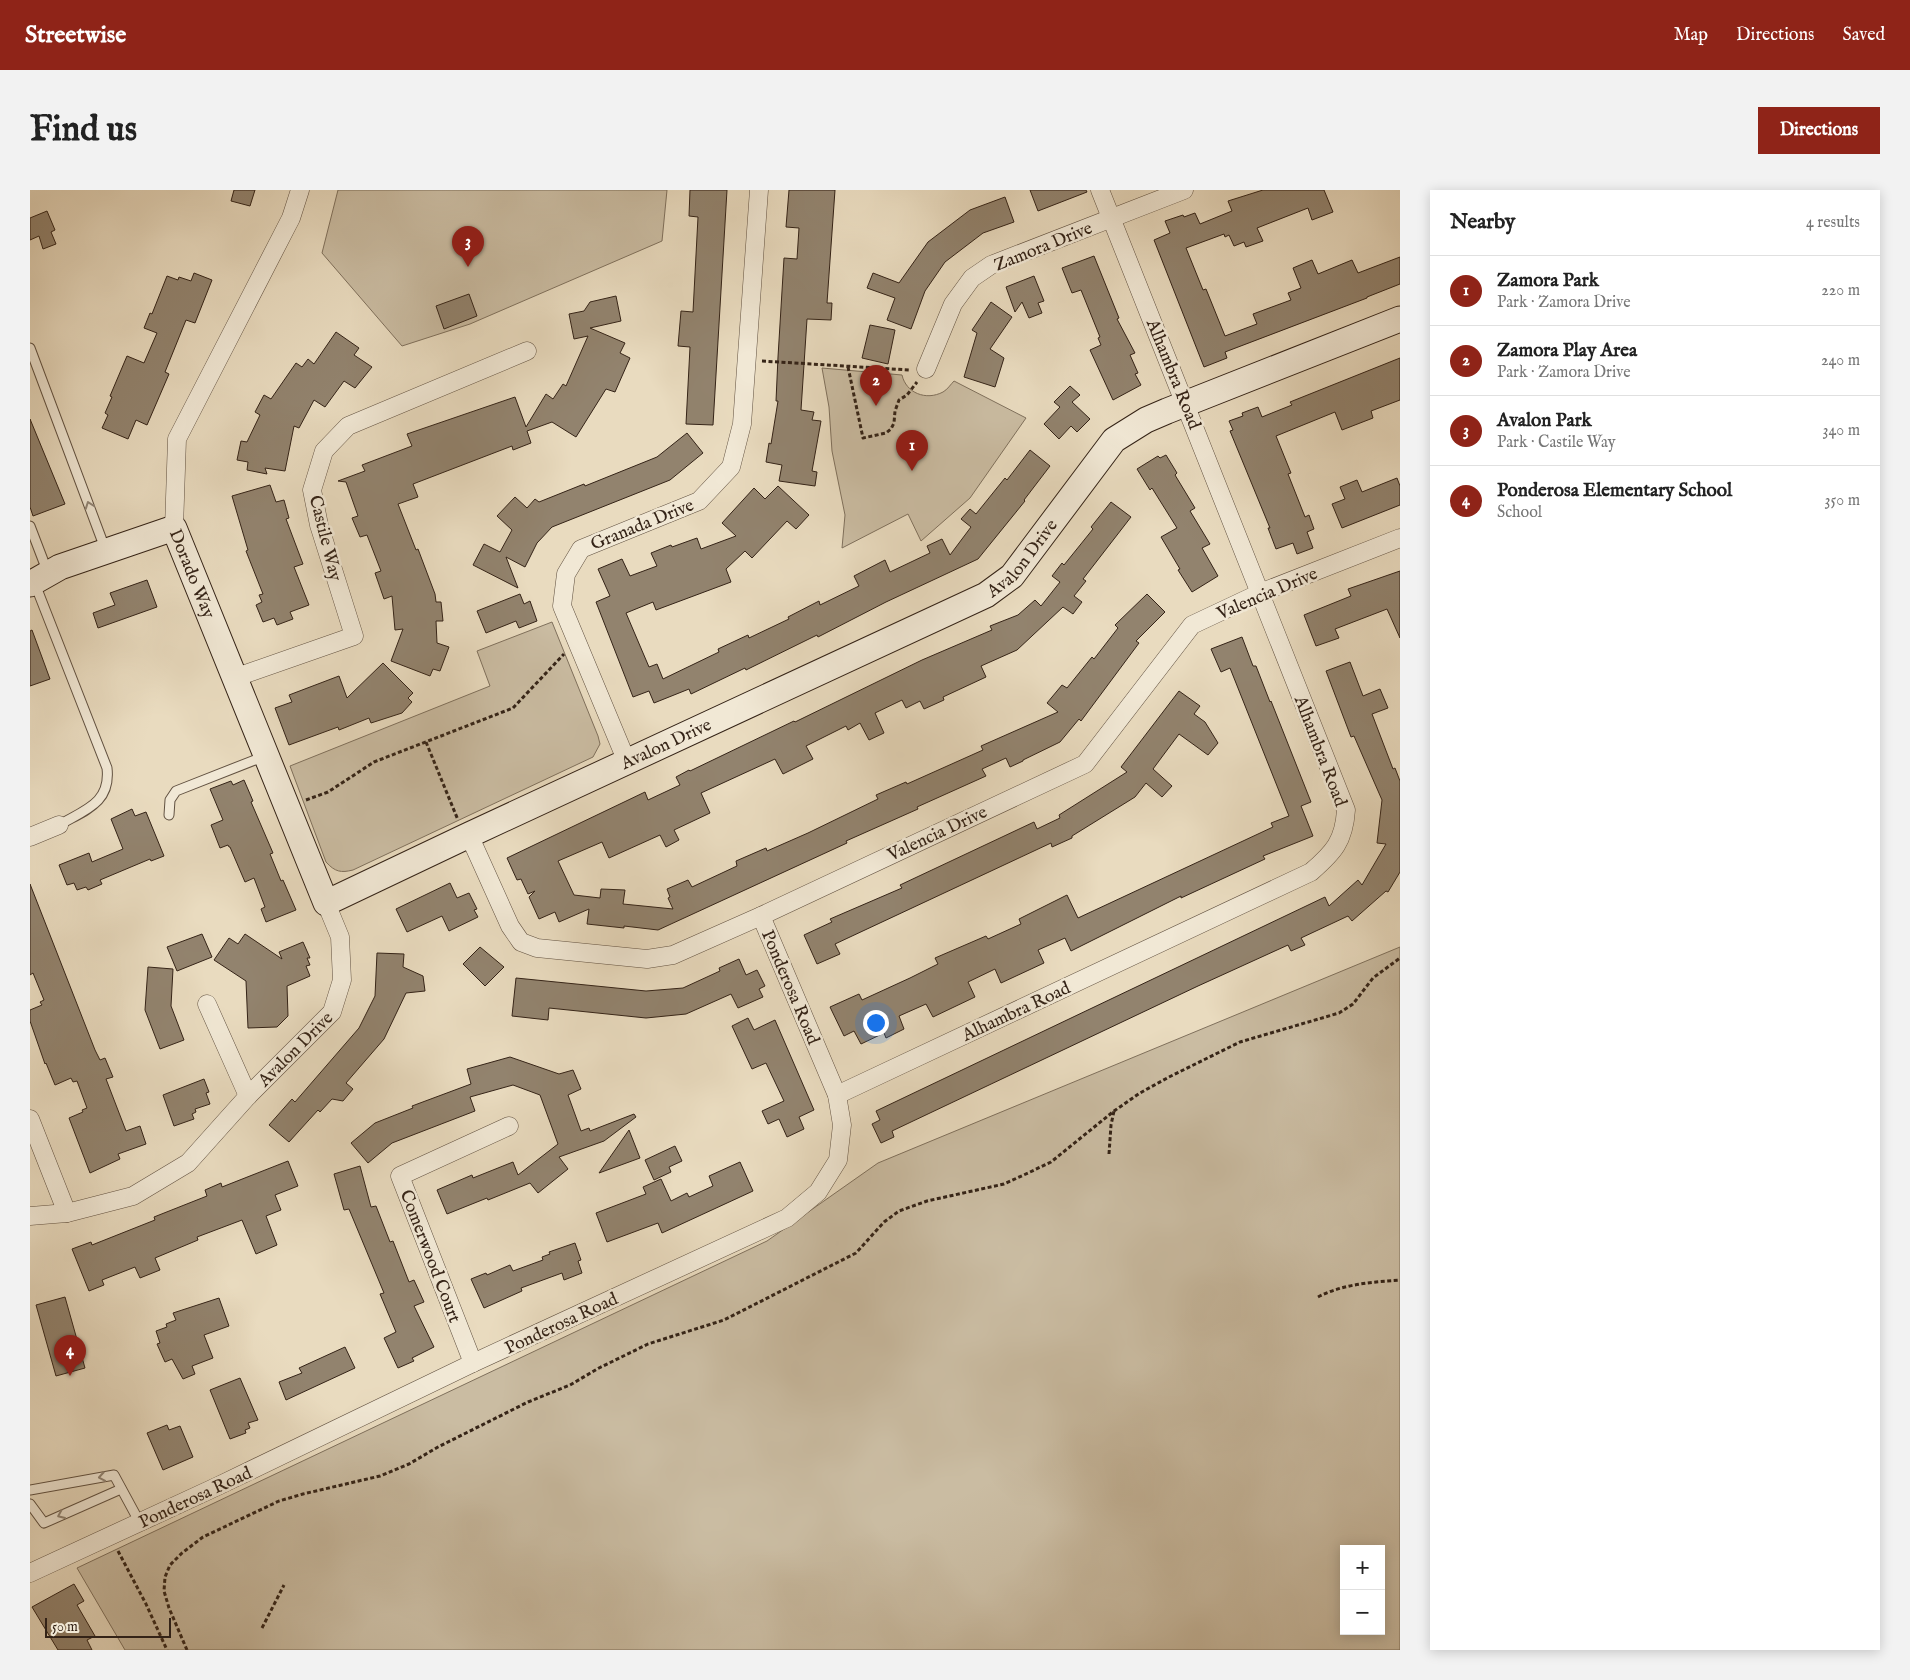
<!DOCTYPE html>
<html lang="en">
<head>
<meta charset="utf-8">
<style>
	body { margin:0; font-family:"IM FELL English",serif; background:#f2f2f2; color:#222 }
	.controls { position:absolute; right:15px; bottom:15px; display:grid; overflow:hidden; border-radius:0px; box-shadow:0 2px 12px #0003 }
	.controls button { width:45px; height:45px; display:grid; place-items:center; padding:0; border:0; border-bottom:1px solid #e0e0e0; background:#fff; color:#222; font:25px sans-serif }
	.scale { position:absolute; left:15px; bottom:12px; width:126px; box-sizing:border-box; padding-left:5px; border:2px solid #342317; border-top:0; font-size:14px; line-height:18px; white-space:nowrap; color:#342317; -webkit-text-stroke:4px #f1e8d5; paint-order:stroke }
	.you { position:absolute; left:845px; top:832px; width:18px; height:18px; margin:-12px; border:4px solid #fff; border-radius:50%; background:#1a73e8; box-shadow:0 0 0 8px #1a73e833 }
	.badge { display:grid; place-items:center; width:32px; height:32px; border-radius:50%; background:#8f2418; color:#fff; font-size:16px; font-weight:700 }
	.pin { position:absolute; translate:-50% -41px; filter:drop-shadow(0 1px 2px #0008) }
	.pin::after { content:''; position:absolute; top:26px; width:18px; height:15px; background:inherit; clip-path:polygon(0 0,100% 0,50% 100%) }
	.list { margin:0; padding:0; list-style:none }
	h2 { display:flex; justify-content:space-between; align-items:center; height:65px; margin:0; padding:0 20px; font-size:21px }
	h2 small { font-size:16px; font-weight:400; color:#767676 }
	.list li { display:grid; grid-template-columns:32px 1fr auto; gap:15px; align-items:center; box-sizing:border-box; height:70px; padding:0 20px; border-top:1px solid #e0e0e0 }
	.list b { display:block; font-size:19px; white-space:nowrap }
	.list p { margin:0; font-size:16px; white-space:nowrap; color:#767676 }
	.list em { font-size:16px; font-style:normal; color:#767676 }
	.map { position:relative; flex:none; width:1370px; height:1460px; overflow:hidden; border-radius:0px }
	header { display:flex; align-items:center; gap:30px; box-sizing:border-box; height:70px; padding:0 25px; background:#8f2418; color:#fff }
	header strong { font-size:24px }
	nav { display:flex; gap:28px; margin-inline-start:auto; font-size:18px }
	.intro { display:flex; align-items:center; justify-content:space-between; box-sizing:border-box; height:120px; padding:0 30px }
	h1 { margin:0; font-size:35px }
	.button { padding:12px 22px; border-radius:0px; background:#8f2418; color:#fff; font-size:18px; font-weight:700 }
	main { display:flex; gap:30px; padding:0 30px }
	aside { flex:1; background:#fff; border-radius:0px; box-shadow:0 2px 12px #0003 }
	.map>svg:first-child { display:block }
</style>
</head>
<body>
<header>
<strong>Streetwise</strong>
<nav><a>Map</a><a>Directions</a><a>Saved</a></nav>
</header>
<div class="intro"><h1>Find us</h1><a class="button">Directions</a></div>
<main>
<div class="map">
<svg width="1370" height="1460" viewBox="0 0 1370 1460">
	<rect width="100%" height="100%" fill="#e9dbbf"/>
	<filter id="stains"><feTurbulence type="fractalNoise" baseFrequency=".004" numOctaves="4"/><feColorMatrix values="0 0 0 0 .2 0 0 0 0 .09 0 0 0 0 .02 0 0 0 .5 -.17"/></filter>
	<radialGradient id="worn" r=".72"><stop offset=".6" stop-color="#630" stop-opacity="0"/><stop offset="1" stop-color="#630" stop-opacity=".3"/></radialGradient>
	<g fill="#cabca2" stroke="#7f705c" fill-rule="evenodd">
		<polygon points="308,0 637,0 632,51 440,134 372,156 292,63"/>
		<path d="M 792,178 L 872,185 C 876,203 896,211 913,202 C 917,200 921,194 924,191 L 996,228 L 940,308 L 891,351 L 878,324 L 812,358 L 815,325 L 802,261 L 799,217 Z"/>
		<path d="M 522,432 L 568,546 L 570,554 L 563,567 L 323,680 C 311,683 305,682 296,672 L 260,576 L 460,496 L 447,461 Z"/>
		<path d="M 1370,757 L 1370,1460 L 95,1460 L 47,1378 L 737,1051 L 848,973 ZM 1314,1359 L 1351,1359 L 1351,1441 L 1314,1441 Z"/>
	</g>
	<g fill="#92836e" stroke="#342317">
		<polygon points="204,0 225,0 220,16 201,11"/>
		<polygon points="660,0 697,0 683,235 656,234 660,157 648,156 651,121 663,122 668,27 659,26"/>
		<polygon points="759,0 805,0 797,113 802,113 801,130 777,129 771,220 784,222 782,230 791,231 782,281 787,282 785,296 749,291 752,275 736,272 739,253 741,254 748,211 746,211 748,167 754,68 767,69 769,38 756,37"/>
		<polygon points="1000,0 1056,0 1057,2 1008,21"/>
		<polygon points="1233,0 1294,0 1303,22 1282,30 1278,18 1227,38 1233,51 1216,57 1214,52 1204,56 1199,45 1195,47 1194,44 1156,58 1173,100 1176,99 1195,146 1227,134 1223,124 1261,110 1258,103 1271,98 1263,78 1282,70 1288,84 1322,70 1328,83 1370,67 1370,94 1337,107 1337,108 1195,162 1197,168 1174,177 1124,50 1140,43 1135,31 1153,25 1154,27 1165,23 1170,34 1202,21 1198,11"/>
		<polygon points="975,7 984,32 953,43 915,72 895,101 881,139 857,130 865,108 837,98 843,83 869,93 898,52 940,20"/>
		<polygon points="17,21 25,40 21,42 26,54 13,59 9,46 0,50 0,28"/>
		<polygon points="1064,66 1089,128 1087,129 1105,163 1100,165 1108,183 1105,184 1111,195 1083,210 1060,160 1071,155 1068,148 1070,147 1051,100 1042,103 1032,78"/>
		<polygon points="164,83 182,90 165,133 156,130 135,182 139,184 117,235 106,230 98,249 72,238 78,225 75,223 82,207 80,206 97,166 114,173 127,143 114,138 120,123 122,124 137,86 148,90 149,87 161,91"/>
		<polygon points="1004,86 1014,111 1008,113 1012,123 999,128 992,112 985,122 976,97"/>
		<polygon points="439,104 447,126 414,139 406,116"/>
		<polygon points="586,106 591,131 560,138 595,153 590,163 600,168 585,202 576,199 546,247 522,232 497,241 501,253 483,260 482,256 383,294 388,307 368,314 386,360 388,359 405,404 406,412 411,412 413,431 406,431 407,453 419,457 410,481 403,479 400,486 361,471 373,439 365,440 362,406 354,409 345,383 351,381 337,345 330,347 322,328 328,326 316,292 308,291 335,281 332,275 382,256 377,244 485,207 496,237 516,204 523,209 533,194 536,196 558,146 544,149 539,124 554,121 560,112"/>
		<polygon points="961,112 982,127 960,159 974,168 965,197 934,187 947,143 942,140"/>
		<polygon points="840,135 865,140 858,174 832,168"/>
		<polygon points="306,142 329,158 324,165 342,177 325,198 314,191 295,217 284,210 269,238 264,236 255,281 235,278 237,284 217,280 218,272 207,270 211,251 217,252 230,225 225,222 234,205 241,209 266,173 272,177 278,169 284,174"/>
		<polygon points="1370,168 1370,210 1341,221 1343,228 1312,240 1305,222 1246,246 1261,283 1258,284 1275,327 1279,325 1284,339 1277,342 1283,358 1267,364 1263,353 1246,359 1238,338 1240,338 1200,241 1203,240 1199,231 1213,226 1212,223 1228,217 1232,227 1262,215 1260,212"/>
		<polygon points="1040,196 1050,205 1042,212 1060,229 1047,242 1041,236 1029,249 1014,234 1030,217 1024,212"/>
		<polygon points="0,229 35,314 3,326 0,317"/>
		<polygon points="657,243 673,263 640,290 522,337 507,353 495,377 476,367 488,398 443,375 454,354 470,362 482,340 467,326 485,307 497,318 505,309 509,312 554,294 555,296 627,267"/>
		<polygon points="1000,260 1020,276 994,310 995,311 948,369 856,412 788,447 787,445 716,480 715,478 661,504 659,499 624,513 619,501 603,507 566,412 580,406 568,379 592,369 600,386 627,376 621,363 641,355 642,357 667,348 671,359 706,346 692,333 724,298 735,309 748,296 779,325 766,339 757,331 722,368 715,361 696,379 701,392 626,420 623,412 596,423 619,477 627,474 633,489 689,462 688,459 718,445 719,448 759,429 758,427 789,411 790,415 829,396 824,386 855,370 860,382 900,363 897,356 912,349 920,365 941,337 931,329 940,319 946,324 975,288 977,290"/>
		<polygon points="1136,265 1147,283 1145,285 1165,318 1160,321 1180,354 1172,358 1188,386 1162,402 1148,380 1150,379 1131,347 1147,338 1122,298 1120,300 1107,279 1128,266 1130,268"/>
		<polygon points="1367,288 1370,296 1370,315 1312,338 1302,314 1315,309 1310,297 1327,290 1332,302"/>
		<polygon points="240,295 246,312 254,310 259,328 256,329 273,374 264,377 279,415 260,422 263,429 247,435 244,428 233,432 226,415 232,412 229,405 233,404 216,361 218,360 202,306"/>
		<polygon points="1081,312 1101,327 1053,389 1056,391 1044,406 1052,412 1043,424 1033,417 987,460 951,476 956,487 913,507 914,510 894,519 890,511 876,518 872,510 845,523 854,543 839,550 830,533 818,540 816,536 776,556 783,569 753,584 745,569 671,603 680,623 644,640 649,650 636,657 630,645 579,668 572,652 528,671 544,705 570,708 571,699 595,700 593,714 643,719 638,708 640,707 637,699 658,690 662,697 707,676 706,671 736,658 737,661 778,643 848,609 846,605 876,592 877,594 953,560 951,556 1028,522 1017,513 1032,495 1037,498 1062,467 1064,469 1088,438 1085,435 1117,404 1135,422 1106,451 1109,453 1051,531 1049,529 1030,552 993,570 993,571 980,577 976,568 952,579 956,586 887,617 888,619 816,651 817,653 628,740 594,736 594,738 557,734 559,719 529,732 525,722 509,729 499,707 505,701 498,704 491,689 487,690 477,668 615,602 618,610 650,595 646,587 659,580 660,581 764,531 765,532 892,470 962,440 960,436 988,425 1005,410 1011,416 1030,392 1022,386 1032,373 1034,375 1063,339 1061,337"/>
		<polygon points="1370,381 1370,448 1357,419 1305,439 1309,448 1286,456 1274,425 1321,406 1318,399"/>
		<polygon points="117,390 127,417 68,438 63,423 85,415 80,403"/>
		<polygon points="490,404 494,414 500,411 507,431 489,438 486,431 456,443 447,421"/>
		<polygon points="2,440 20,489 0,496 0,441"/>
		<polygon points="1212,447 1223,476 1226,476 1240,512 1241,511 1281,612 1271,616 1283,646 1233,666 1235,669 1151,708 1151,706 1041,761 1035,748 1008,760 1014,773 971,793 965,779 938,792 945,807 903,827 896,814 869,826 874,839 856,848 854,843 831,854 824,841 814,846 800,817 829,804 832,810 880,788 908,774 905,768 956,746 958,749 991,734 989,729 1037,705 1048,728 1243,637 1241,633 1259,626 1200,478 1191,482 1181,459"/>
		<polygon points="1320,472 1333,506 1350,499 1358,518 1342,524 1363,579 1365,578 1370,591 1370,682 1358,702 1356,701 1322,731 1318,726 1271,748 1275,755 1261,761 1258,755 1168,796 862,941 864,947 851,953 842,934 850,930 846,921 1295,707 1299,716 1328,690 1332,695 1356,654 1347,653 1352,610 1324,546 1321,547 1296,481"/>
		<polygon points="353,473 383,503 378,508 382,512 372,523 341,533 339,528 309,540 308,537 259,555 245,518 262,512 259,505 309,486 317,508"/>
		<polygon points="1149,501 1170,516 1164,524 1175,532 1188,553 1178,565 1149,544 1123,579 1142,596 1132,607 1116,593 1105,607 1042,646 1042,648 1022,657 1021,653 805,754 810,764 787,774 774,745 802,732 800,729 872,698 870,695 1004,632 1007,639 1030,628 1029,625 1097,582 1091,577"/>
		<polygon points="214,590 223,611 221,612 243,663 240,664 251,691 253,690 266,720 236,732 231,719 235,717 224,688 215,692 200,657 199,657 198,655 190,658 181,635 193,630 180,599 201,591 203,595"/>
		<polygon points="102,619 105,626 116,622 134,666 121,671 120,669 70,690 72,694 58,700 56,697 47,700 44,693 37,695 29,675 59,663 62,672 93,659 81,629"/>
		<polygon points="420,693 427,708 439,703 447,719 444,720 448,727 419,741 412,726 377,742 366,719"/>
		<polygon points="0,694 65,860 70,870 75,868 83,887 76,889 96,941 110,936 116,954 88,964 90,969 60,983 39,928 53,922 52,920 57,918 47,891 43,892 41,888 25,895 16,873 15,874 0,831 0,820 12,815 10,812 14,810 3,783 0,785"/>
		<polygon points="172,744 182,767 147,781 137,757"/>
		<polygon points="215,744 252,769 249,762 273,752 280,768 277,768 280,775 276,776 280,786 257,796 258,826 247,837 218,838 216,791 184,770 199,748 208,754"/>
		<polygon points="450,757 474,777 455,796 433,774"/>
		<polygon points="347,763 374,764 373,777 393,786 395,801 376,803 354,849 316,893 323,899 313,911 302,909 290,922 288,920 259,952 239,935 262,909 265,912 329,838 345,806"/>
		<polygon points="709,769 716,785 727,780 735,796 729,799 733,807 708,818 701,804 656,824 616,828 519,818 518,830 482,826 486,788 616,801 653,798 690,781 689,778"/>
		<polygon points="118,777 143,779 141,816 154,850 130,859 115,820"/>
		<polygon points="718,828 724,840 745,830 784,920 769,927 774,939 757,947 749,929 738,934 732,921 754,911 736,873 722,879 702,836"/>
		<polygon points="480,867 529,884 543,880 551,899 538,905 551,941 559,938 560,941 604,924 606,927 574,951 529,967 538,979 508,1003 500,993 458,1010 457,1008 417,1024 407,1000 442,985 443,988 483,972 488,985 528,954 510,905 483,895 440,907 445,921 362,953 338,973 321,953 345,933 383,918 382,916 441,894 437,879"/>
		<polygon points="174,889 179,902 176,903 180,914 165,919 166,922 162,924 164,929 144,936 133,905"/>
		<polygon points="599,940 610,968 569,983"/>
		<polygon points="645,956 652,971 639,977 641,982 624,990 615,970"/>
		<polygon points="258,971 268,996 245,1005 251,1020 236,1026 247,1055 226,1064 212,1030 167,1047 168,1050 125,1068 130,1080 110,1088 105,1077 72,1090 74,1095 59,1101 42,1059 61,1052 62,1055 125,1030 124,1027 177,1006 175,1000 191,993 192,997"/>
		<polygon points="710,972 723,1001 632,1043 628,1033 577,1052 566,1023 616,1004 613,997 631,989 641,1011 657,1003 659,1007 683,996 679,986"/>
		<polygon points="330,976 341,1017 346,1016 360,1052 363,1051 379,1092 384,1090 394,1112 384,1116 404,1157 382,1168 384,1171 368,1178 354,1148 366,1142 350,1104 354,1103 319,1019 314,1020 304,984"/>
		<polygon points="545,1053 551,1070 548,1071 552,1083 534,1090 532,1083 491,1098 492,1101 454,1118 441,1089 456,1083 457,1085 480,1075 483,1081 513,1070 512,1067 520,1064 519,1062"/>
		<polygon points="35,1107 55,1178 26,1186 6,1115"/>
		<polygon points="189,1108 199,1136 174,1145 183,1168 162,1176 165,1184 153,1189 142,1169 135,1172 127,1154 130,1153 126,1141 137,1137 136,1134 146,1130 143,1123"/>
		<polygon points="315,1157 325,1178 256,1210 249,1192 272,1183 269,1178"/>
		<polygon points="210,1188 228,1230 218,1233 220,1238 215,1240 216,1243 200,1249 180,1200"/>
		<polygon points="137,1235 139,1240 150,1236 163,1267 133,1280 117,1243"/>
		<polygon points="44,1394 54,1411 47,1415 65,1446 57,1450 62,1460 28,1460 2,1417"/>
	</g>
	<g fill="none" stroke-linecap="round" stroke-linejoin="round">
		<defs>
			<g id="lane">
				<polyline points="0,158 76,361"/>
				<polyline points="0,336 18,383"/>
				<path d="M 5,394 L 77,578 C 81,613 55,620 29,635"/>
				<polyline points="139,625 140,610 146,601 235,566"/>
				<polyline points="0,1300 84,1285 110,1333"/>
				<polyline points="0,1314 14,1333 91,1299"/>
			</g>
			<g id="street">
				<polyline points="896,179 923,114 942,88 961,75 1154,0"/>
				<polyline points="144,338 147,249 261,28 270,0"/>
				<polyline points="204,488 324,446 289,335 282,300 294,261 318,236 497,161"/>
				<polyline points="597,572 532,416 536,384 551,359 669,311 701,277 712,234 729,0"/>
				<polyline points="439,645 480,736 491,752 507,758 617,769 643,765 731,726 1055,574 1162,435 1230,403 1370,348"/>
				<polyline points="0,647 29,635"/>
				<polyline points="177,814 218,906"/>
				<path d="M 807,905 L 1281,682 C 1304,662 1314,651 1316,620 L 1070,0"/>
				<polyline points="0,929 37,1023"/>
				<path id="s1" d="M 0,1026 L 37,1023 L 103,1006 L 158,973 L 218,906 L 302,822 L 312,790 L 310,747 L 296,713"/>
				<polyline points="443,1173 370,986 479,936"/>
				<polyline points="0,1383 188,1296 443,1173 757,1028 788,1002 808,970 812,935 807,905 731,726"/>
			</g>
			<g id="secondary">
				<path id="s2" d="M 0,394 L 30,377 L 144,338 L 296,713 L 439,645 L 956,405 L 982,386 L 1084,250 L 1116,230 L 1137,221 L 1370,129"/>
			</g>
		</defs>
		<use href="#lane" stroke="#615141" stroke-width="11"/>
		<use href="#street" stroke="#615141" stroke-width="19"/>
		<use href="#secondary" stroke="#342317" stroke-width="27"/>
		<g stroke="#342317" stroke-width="3" stroke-dasharray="4 2.5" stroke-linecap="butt">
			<polyline points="732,171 880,180"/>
			<polyline points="818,177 833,248 856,243 861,239 864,233 865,221 869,210 877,205 887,192"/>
			<polyline points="396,552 428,630"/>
			<polyline points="276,610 298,602 344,572 483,518 534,464"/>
			<polyline points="1079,964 1081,935 1084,921"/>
			<path d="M 1288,1107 C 1313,1094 1342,1092 1370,1090"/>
			<polyline points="88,1361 116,1414 137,1460"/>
			<polyline points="232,1438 254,1395"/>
			<polyline points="157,1460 139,1418 134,1401 135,1387 140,1375 152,1363 173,1347 249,1311 273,1304 350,1286 379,1274 408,1257 498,1212 540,1195 569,1178 618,1154 694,1130 826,1063 854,1032 869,1021 897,1011 974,994 998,983 1021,972 1084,921 1110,903 1139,887 1210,852 1309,823 1323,814 1343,788 1370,768"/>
		</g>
		<use href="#lane" stroke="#f1e8d5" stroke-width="9"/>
		<use href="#street" stroke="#f1e8d5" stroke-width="18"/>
		<use href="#secondary" stroke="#f1e8d5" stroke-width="25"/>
	</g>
	<defs><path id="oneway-chevron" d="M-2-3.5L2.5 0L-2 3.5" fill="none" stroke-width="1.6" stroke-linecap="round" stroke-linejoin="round" transform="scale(1.25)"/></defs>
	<g stroke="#928676">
		<use href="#oneway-chevron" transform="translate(59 315) rotate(-110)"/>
		<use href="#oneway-chevron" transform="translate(72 1287) rotate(170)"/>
		<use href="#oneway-chevron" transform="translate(31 1325) rotate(156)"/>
	</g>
	<g text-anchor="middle" stroke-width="5" stroke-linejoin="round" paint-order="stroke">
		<g font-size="18" fill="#342317" stroke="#f1e8d5">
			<text transform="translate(1013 56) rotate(-22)" y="6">Zamora Drive</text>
			<text transform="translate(1144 184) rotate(68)" y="6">Alhambra Road</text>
			<text transform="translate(612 334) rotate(-22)" y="6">Granada Drive</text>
			<text transform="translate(296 348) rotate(76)" y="6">Castile Way</text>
			<text dy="6" stroke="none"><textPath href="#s2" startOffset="1340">Avalon Drive</textPath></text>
			<text dy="6" stroke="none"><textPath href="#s2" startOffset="204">Dorado Way</textPath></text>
			<text transform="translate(1237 403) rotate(-23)" y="6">Valencia Drive</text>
			<text dy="6" stroke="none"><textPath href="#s2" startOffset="935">Avalon Drive</textPath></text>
			<text transform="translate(1291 561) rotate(69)" y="6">Alhambra Road</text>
			<text transform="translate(907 643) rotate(-25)" y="6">Valencia Drive</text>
			<text transform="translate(761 797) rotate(67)" y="6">Ponderosa Road</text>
			<text transform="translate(986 821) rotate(-25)" y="6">Alhambra Road</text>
			<text dy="6" stroke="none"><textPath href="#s1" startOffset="326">Avalon Drive</textPath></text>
			<text transform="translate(401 1066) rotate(69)" y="6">Comerwood Court</text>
			<text transform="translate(531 1133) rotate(-25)" y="6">Ponderosa Road</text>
			<text transform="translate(165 1307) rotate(-25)" y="6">Ponderosa Road</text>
		</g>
	</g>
	<rect width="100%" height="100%" filter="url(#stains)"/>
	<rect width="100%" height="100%" fill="url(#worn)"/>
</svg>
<div class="controls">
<button>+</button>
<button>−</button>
</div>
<div class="scale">50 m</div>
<div class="you"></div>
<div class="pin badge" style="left:882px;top:281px">1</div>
<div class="pin badge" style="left:846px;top:216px">2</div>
<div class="pin badge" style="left:438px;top:77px">3</div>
<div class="pin badge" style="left:40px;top:1186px">4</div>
</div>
<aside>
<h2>Nearby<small>4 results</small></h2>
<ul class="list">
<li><span class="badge">1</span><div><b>Zamora Park</b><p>Park · Zamora Drive</p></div><em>220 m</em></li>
<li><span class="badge">2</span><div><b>Zamora Play Area</b><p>Park · Zamora Drive</p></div><em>240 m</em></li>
<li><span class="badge">3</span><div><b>Avalon Park</b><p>Park · Castile Way</p></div><em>340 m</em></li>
<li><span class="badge">4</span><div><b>Ponderosa Elementary School</b><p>School</p></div><em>350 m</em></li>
</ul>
</aside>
</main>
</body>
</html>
